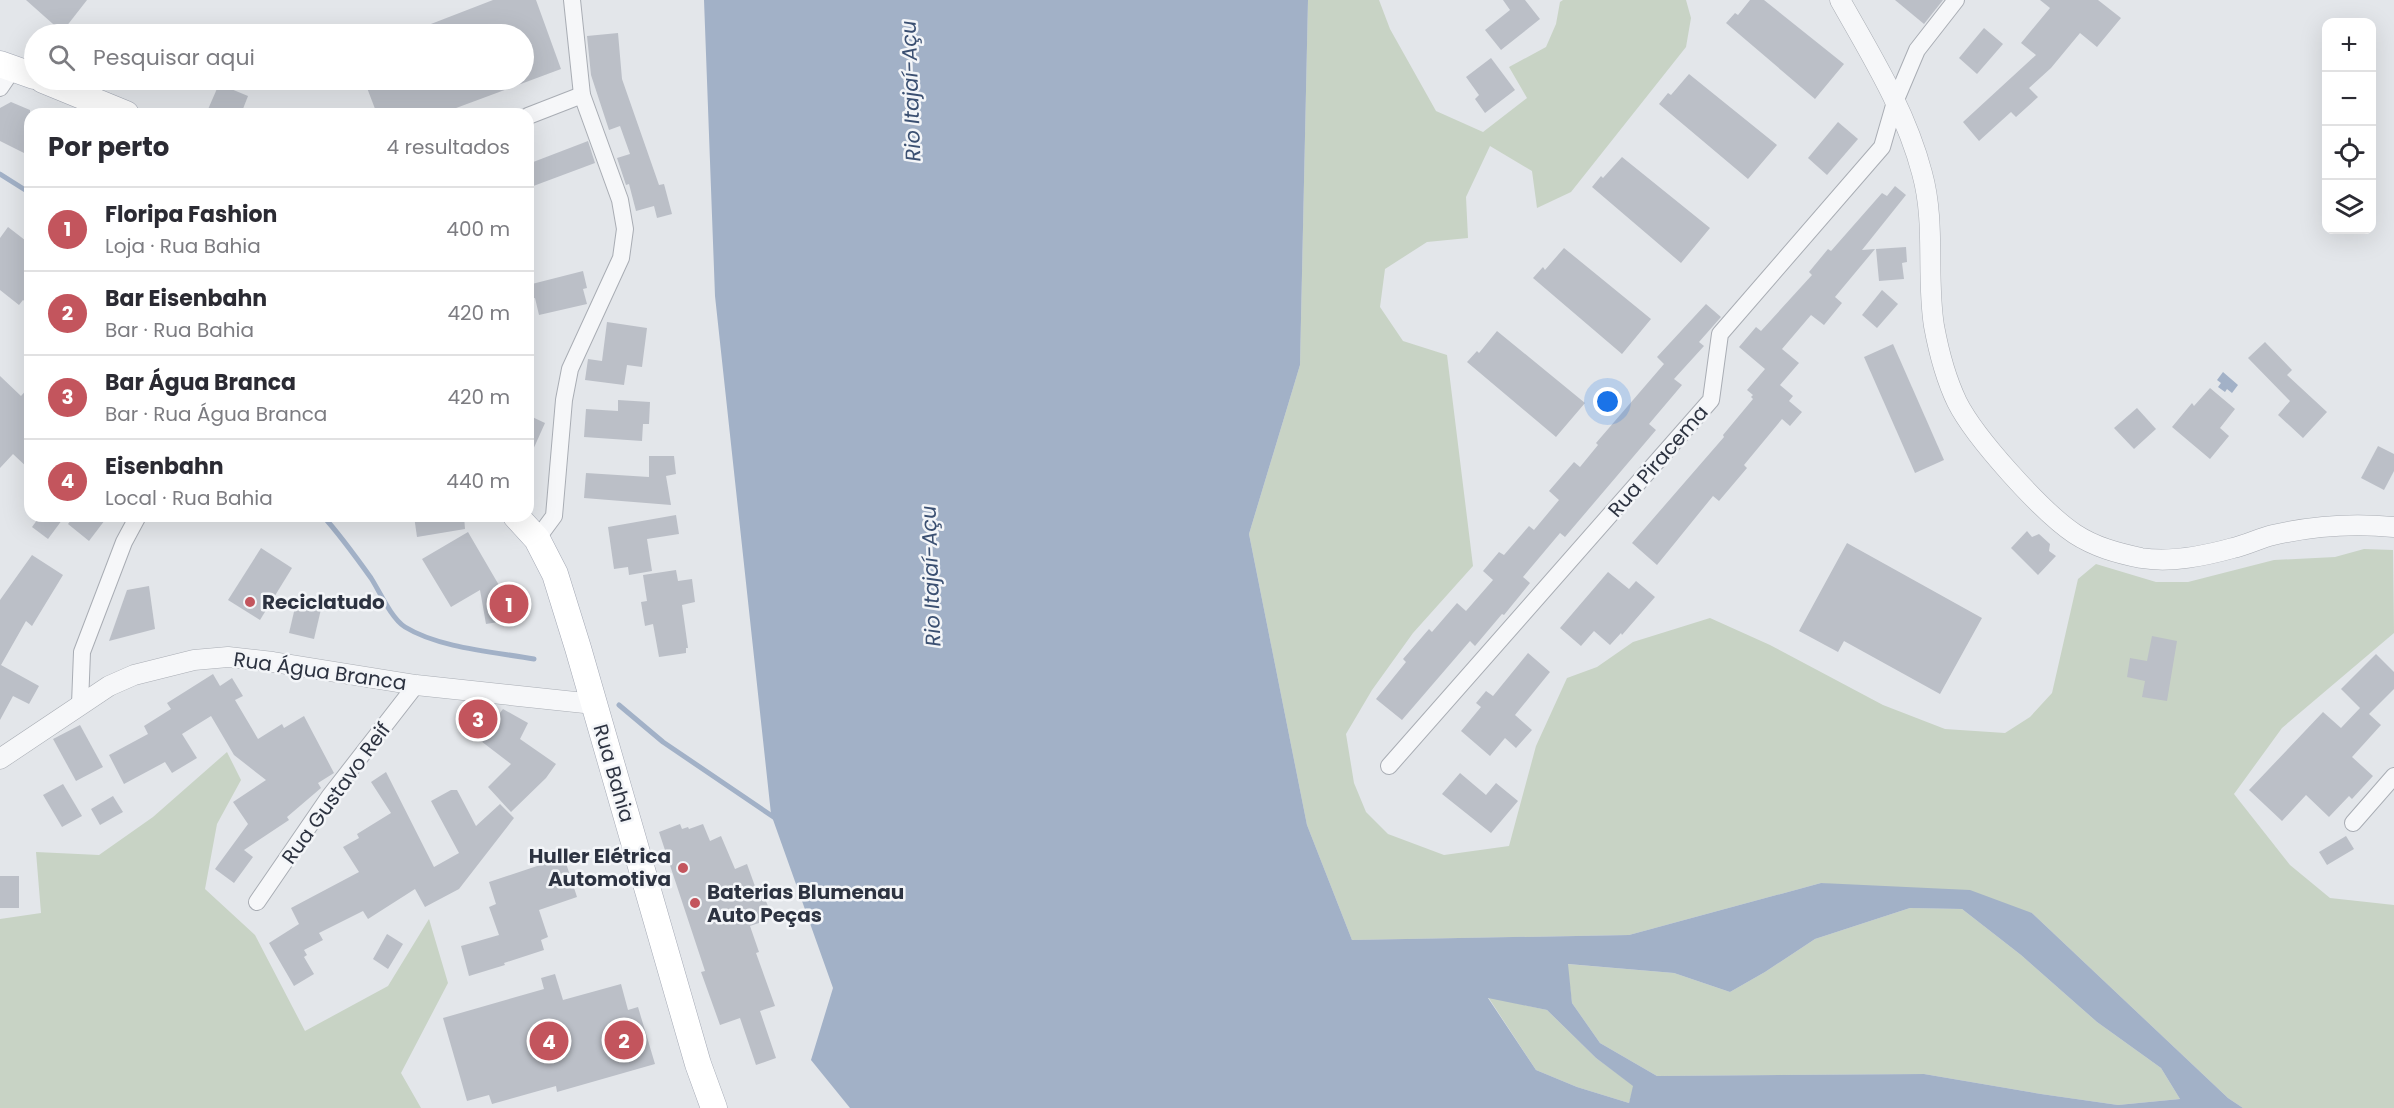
<!DOCTYPE html>
<html lang="pt">
<head>
<meta charset="utf-8">
<style>
	body { margin:0; font-family:Poppins,sans-serif; background:#f7f7f7; color:#2b2b33 }
	.controls { position:absolute; right:18px; top:18px; display:grid; overflow:hidden; border-radius:12px; box-shadow:0 6px 24px #0002 }
	.controls button { width:54px; height:54px; display:grid; place-items:center; padding:0; border:0; border-bottom:2px solid #e1e1e2; background:#fff; color:#2b2b33; font:30px sans-serif }
	.you { position:absolute; left:1608px; top:402px; width:21px; height:21px; margin:-15px; border:4px solid #fff; border-radius:50%; background:#1a73e8; box-shadow:0 0 0 9px #1a73e833 }
	.badge { display:grid; place-items:center; width:39px; height:39px; border-radius:50%; background:#c3555d; color:#fff; font-size:20px; font-weight:700 }
	.pin { position:absolute; translate:-50% -50%; border:3px solid #fff; box-shadow:0 2px 6px #0006 }
	.list { margin:0; padding:0; list-style:none }
	h2 { display:flex; justify-content:space-between; align-items:center; height:78px; margin:0; padding:0 24px; font-size:26px }
	h2 small { font-size:20px; font-weight:400; color:#7c7c81 }
	.list li { display:grid; grid-template-columns:39px 1fr auto; gap:18px; align-items:center; box-sizing:border-box; height:84px; padding:0 24px; border-top:2px solid #e1e1e2 }
	.list b { display:block; font-size:22px; white-space:nowrap }
	.list p { margin:0; font-size:20px; white-space:nowrap; color:#7c7c81 }
	.list em { font-size:20px; font-style:normal; color:#7c7c81 }
	.icon { flex:none; width:33px; height:33px; fill:none; stroke:currentColor; stroke-width:2; stroke-linecap:round; stroke-linejoin:round }
	.map { position:relative; flex:none; width:2394px; height:1108px; overflow:hidden }
	.search { position:absolute; background:#fff; box-shadow:0 6px 24px #0002; left:24px; top:24px; width:510px; height:66px; display:flex; align-items:center; gap:15px; box-sizing:border-box; padding:0 21px; border-radius:33px; color:#7c7c81; font-size:22px }
	.panel { position:absolute; background:#fff; box-shadow:0 6px 24px #0002; left:24px; top:108px; width:510px; height:414px; border-radius:18px }
	.map>svg:first-child { display:block }
</style>
</head>
<body>
<div class="map">
<svg width="2394" height="1108" viewBox="0 0 2394 1108">
	<rect width="100%" height="100%" fill="#e3e6ea"/>
	<g fill="#c8d3c5">
		<polygon points="1308,0 1379,0 1390,29 1436,111 1483,132 1527,98 1509,67 1546,47 1556,24 1560,2 1563,0 1686,0 1691,18 1686,47 1571,192 1537,208 1532,171 1490,146 1466,197 1468,238 1427,242 1385,269 1380,307 1403,341 1447,355 1473,566 1413,633 1372,690 1346,734 1354,783 1366,812 1388,834 1444,855 1509,846 1536,746 1567,678 1597,667 1633,642 1710,618 1770,645 1883,705 1945,729 2005,733 2030,717 2052,693 2078,579 2096,564 2156,582 2188,582 2274,560 2335,557 2364,549 2393,550 2394,633 2282,728 2234,794 2290,865 2330,898 2394,905 2394,1108 2243,1108 2228,1098 2032,913 1821,883 1629,935 1352,940 1307,825 1249,534 1300,365"/>
		<polygon points="227,752 241,780 217,824 205,889 255,935 305,1031 388,986 429,919 448,983 401,1073 421,1108 0,1108 0,919 41,913 36,852 99,855 153,817"/>
		<polygon points="1910,908 1962,909 2021,955 2097,1022 2161,1068 2180,1099 2118,1105 2041,1094 1924,1074 1657,1076 1600,1043 1572,1003 1567,964 1674,973 1730,992 1765,972 1815,939"/>
		<polygon points="1488,997 1547,1010 1596,1058 1634,1086 1629,1103 1577,1087 1536,1070"/>
	</g>
	<g fill="#a2b1c7" fill-rule="evenodd">
		<path d="M 704,0 L 1308,0 L 1300,365 L 1249,534 L 1307,825 L 1352,940 L 1629,935 L 1821,883 L 1970,890 L 2032,913 L 2228,1098 L 2243,1108 L 850,1108 L 811,1060 L 833,988 L 771,814 L 715,296 ZM 1910,908 L 1962,909 L 2021,955 L 2097,1022 L 2161,1068 L 2180,1099 L 2118,1105 L 2041,1094 L 1924,1074 L 1657,1076 L 1600,1043 L 1572,1003 L 1568,964 L 1674,973 L 1730,992 L 1765,972 L 1815,939 ZM 1488,998 L 1547,1010 L 1596,1058 L 1633,1086 L 1629,1103 L 1577,1087 L 1536,1070 Z"/>
		<polygon points="2223,372 2238,385 2232,393 2227,389 2225,392 2218,387 2221,383 2217,380"/>
	</g>
	<g fill="none" stroke-linecap="round" stroke-linejoin="round">
		<g stroke="#a2b1c7" stroke-width="5">
			<polyline points="0,174 30,193"/>
			<path d="M 323,516 C 340,535 356,557 371,578 C 380,592 391,618 405,627 C 439,648 495,652 534,659"/>
			<polyline points="619,705 663,742 775,818"/>
		</g>
	</g>
	<g fill="#bbbfc7">
		<polygon points="26,0 87,0 62,32"/>
		<polygon points="493,0 536,0 561,69 440,114 377,114 364,80 524,80 524,34 405,34"/>
		<polygon points="1503,0 1525,0 1540,19 1501,50 1485,30 1510,10"/>
		<polygon points="1750,0 1764,0 1844,64 1815,99 1726,23 1735,13 1738,15"/>
		<polygon points="1895,0 1943,0 1924,24"/>
		<polygon points="2040,0 2098,0 2121,18 2097,47 2080,33 2051,68 2029,88 2038,97 2016,117 2011,112 1979,141 1963,122 2036,55 2021,43 2050,8"/>
		<polygon points="1984,28 2003,44 1977,74 1959,58"/>
		<polygon points="618,33 622,79 659,185 664,184 672,214 657,218 654,206 636,211 629,184 626,185 617,158 630,154 620,126 609,130 591,75 587,36"/>
		<polygon points="1491,58 1515,90 1485,113 1475,99 1479,95 1466,77"/>
		<polygon points="1689,74 1777,145 1748,179 1659,104 1668,93 1671,95"/>
		<polygon points="219,84 248,96 241,114 206,114"/>
		<polygon points="11,102 30,110 30,156 0,141 0,108"/>
		<polygon points="1838,122 1858,139 1827,175 1808,158"/>
		<polygon points="588,141 595,163 528,188 528,164"/>
		<polygon points="1622,157 1710,228 1681,263 1592,187 1601,176 1603,178"/>
		<polygon points="1895,186 1906,195 1862,250 1875,249 1835,297 1842,303 1824,325 1811,315 1782,349 1799,363 1780,385 1793,396 1789,401 1802,412 1790,426 1782,419 1744,465 1747,468 1719,501 1713,496 1657,565 1632,543 1724,437 1723,435 1753,399 1751,397 1753,395 1747,390 1765,369 1739,347 1756,327 1761,331 1812,275 1809,272 1828,249 1831,251 1882,193 1887,196"/>
		<polygon points="8,227 30,244 30,305 23,300 19,305 0,290 0,238"/>
		<polygon points="1906,247 1907,262 1902,263 1904,279 1879,281 1876,249"/>
		<polygon points="1564,248 1651,319 1622,354 1533,278 1543,267 1545,270"/>
		<polygon points="583,271 587,288 583,289 587,304 539,315 535,298 528,299 528,285"/>
		<polygon points="1882,290 1898,304 1877,328 1862,315"/>
		<polygon points="1706,304 1721,317 1699,342 1704,346 1674,379 1682,385 1649,424 1656,430 1565,537 1560,533 1523,577 1530,583 1504,615 1502,614 1475,646 1470,641 1402,720 1376,699 1406,662 1403,659 1429,629 1432,632 1457,603 1466,611 1493,580 1483,571 1499,552 1504,555 1529,526 1534,530 1559,500 1549,491 1574,462 1580,467 1598,445 1596,443 1664,364 1657,357"/>
		<polygon points="607,322 647,328 642,367 627,365 624,385 585,380 588,359 602,361"/>
		<polygon points="1497,331 1585,403 1556,437 1467,362 1477,351 1479,353"/>
		<polygon points="2265,342 2292,370 2287,375 2327,412 2303,438 2278,415 2290,401 2248,358"/>
		<polygon points="1893,344 1944,460 1915,473 1864,357"/>
		<polygon points="0,376 21,396 30,386 30,470 13,454 0,468"/>
		<polygon points="2210,388 2235,409 2220,428 2229,436 2210,459 2172,427 2192,403 2194,406"/>
		<polygon points="618,400 650,402 649,424 643,424 642,441 584,437 586,409 618,411"/>
		<polygon points="2137,408 2156,429 2134,449 2114,428"/>
		<polygon points="528,415 545,423 528,461"/>
		<polygon points="2378,446 2394,454 2394,471 2384,490 2361,478"/>
		<polygon points="649,456 674,456 676,474 666,476 671,505 584,498 586,473 649,477"/>
		<polygon points="676,515 679,534 647,539 652,571 629,575 628,567 614,569 608,527"/>
		<polygon points="40,516 65,516 48,539 32,527"/>
		<polygon points="74,516 108,516 89,541 68,524"/>
		<polygon points="414,516 464,516 465,529 417,537"/>
		<polygon points="2027,531 2032,537 2039,534 2050,544 2049,551 2056,556 2038,575 2011,548"/>
		<polygon points="468,532 500,587 515,585 521,618 486,624 480,590 451,607 422,559"/>
		<polygon points="1847,543 1982,618 1940,694 1844,641 1838,652 1799,631"/>
		<polygon points="261,548 292,568 260,620 228,600"/>
		<polygon points="32,555 63,575 32,626 26,621 1,665 39,686 29,704 13,696 0,720 0,600"/>
		<polygon points="676,570 678,581 692,579 695,602 682,605 688,648 686,648 686,653 659,657 653,624 645,626 641,602 647,601 643,575"/>
		<polygon points="1608,572 1629,589 1636,581 1655,597 1622,635 1621,633 1610,645 1594,631 1581,646 1560,628"/>
		<polygon points="149,586 155,629 109,641 127,590"/>
		<polygon points="297,599 322,605 314,639 289,633"/>
		<polygon points="2152,636 2177,641 2167,701 2142,697 2145,681 2127,677 2130,658 2147,661"/>
		<polygon points="1528,653 1550,672 1515,715 1532,730 1516,748 1505,738 1490,756 1461,731 1481,707 1476,703 1486,691 1493,696"/>
		<polygon points="2376,654 2394,672 2394,689 2369,714 2381,725 2352,757 2373,776 2352,799 2349,796 2329,817 2306,795 2282,821 2249,790 2323,712 2341,728 2360,708 2341,689"/>
		<polygon points="213,674 220,686 232,678 243,696 235,700 258,739 282,724 284,728 304,716 334,773 318,783 321,788 287,817 289,820 244,850 253,857 234,883 215,869 248,824 233,802 266,780 234,755 211,716 182,734 197,758 172,773 165,762 124,784 109,755 148,734 144,726 171,709 167,703"/>
		<polygon points="470,708 499,714 503,709 528,723 520,739 556,764 546,778 511,812 488,787 511,764 460,725"/>
		<polygon points="80,725 103,767 76,781 53,739"/>
		<polygon points="386,772 434,867 459,853 431,801 451,790 457,790 476,826 500,804 514,818 459,889 425,907 415,889 368,919 363,911 319,933 323,940 304,950 307,955 304,957 314,974 294,986 269,943 299,924 291,908 359,872 343,847 359,838 357,834 391,813 371,782"/>
		<polygon points="1460,773 1486,795 1496,783 1518,801 1491,833 1442,794"/>
		<polygon points="63,784 82,816 62,827 43,795"/>
		<polygon points="113,796 123,812 100,825 91,809"/>
		<polygon points="680,824 682,829 688,827 689,829 703,824 710,841 721,836 735,869 747,864 756,889 760,887 773,918 750,926 759,952 756,953 775,1006 760,1011 776,1058 756,1065 740,1018 720,1025 701,972 705,971 659,832"/>
		<polygon points="2346,836 2354,849 2327,865 2319,852"/>
		<polygon points="564,857 577,897 539,910 548,937 541,940 544,950 504,963 505,965 469,976 461,946 499,935 489,907 496,904 489,882"/>
		<rect x="0" y="876" width="19" height="32"/>
		<polygon points="387,934 403,944 388,969 373,959"/>
		<polygon points="555,974 563,1000 621,984 628,1010 638,1007 655,1064 557,1092 556,1086 492,1104 489,1095 467,1101 443,1018 544,989 541,978"/>
	</g>
	<g fill="none" stroke-linecap="round" stroke-linejoin="round">
		<defs>
			<g id="minor">
				<polyline points="0,88 13,69"/>
				<polyline points="528,116 582,95"/>
				<polyline points="537,539 554,516 564,400 570,369 621,258 625,229 620,200 582,95 572,0"/>
				<polyline points="80,704 82,652 124,542 138,516"/>
				<polyline points="1389,766 1711,400 1720,334 1882,147 1895,102 1917,50 1956,0"/>
				<polyline points="2353,823 2394,776"/>
				<polyline points="257,902 329,797 416,685"/>
			</g>
			<g id="tertiary">
				<path d="M 1840,0 C 1871,55 1906,111 1922,173 C 1936,223 1926,276 1934,326 C 1939,353 1945,377 1957,402 C 1975,438 2042,512 2075,534 C 2095,547 2117,553 2141,558 C 2171,563 2204,556 2233,548 C 2247,545 2260,538 2273,535 C 2312,526 2354,523 2394,527"/>
				<polyline points="0,759 109,686 134,675 194,660 228,657 273,662 416,685 594,704"/>
			</g>
			<g id="primary">
				<polyline points="0,64 34,76"/>
				<polyline points="43,80 126,114"/>
				<polyline points="516,516 537,539 555,574 578,648 698,1064 714,1108"/>
			</g>
		</defs>
		<use href="#minor" stroke="#a9adb4" stroke-width="18"/>
		<use href="#tertiary" stroke="#a9adb4" stroke-width="21"/>
		<use href="#primary" stroke="#a4a9b5" stroke-width="27"/>
		<use href="#minor" stroke="#f6f7f9" stroke-width="16"/>
		<use href="#tertiary" stroke="#f6f7f9" stroke-width="20"/>
		<use href="#primary" stroke="#fff" stroke-width="26"/>
	</g>
	<g fill="#c3555d" stroke="#f3f5f8" stroke-width="2">
		<circle cx="250" cy="602" r="6"/>
		<circle cx="683" cy="868" r="6"/>
		<circle cx="695" cy="903" r="6"/>
	</g>
	<g text-anchor="middle" stroke-width="5" stroke-linejoin="round" paint-order="stroke">
		<g font-size="20" fill="#2d3341" stroke="#f3f5f8">
			<text transform="translate(1658 461) rotate(-49)" y="7">Rua Piracema</text>
			<text transform="translate(320 671) rotate(8)" y="7">Rua Água Branca</text>
			<text transform="translate(614 773) rotate(74)" y="7">Rua Bahia</text>
			<text transform="translate(336 793) rotate(-54)" y="7">Rua Gustavo Reif</text>
		</g>
		<g font-size="20" font-weight="bold" fill="#2d3341" stroke="#f3f5f8" text-anchor="start">
			<text x="262" y="609">Reciclatudo</text>
			<text x="671" y="863" text-anchor="end">Huller Elétrica<tspan x="671" dy="23">Automotiva</tspan></text>
			<text x="707" y="899">Baterias Blumenau<tspan x="707" dy="23">Auto Peças</tspan></text>
		</g>
		<g font-size="21" font-style="italic" fill="#3a4f71" stroke="#f3f5f8">
			<text transform="translate(911 91) rotate(-92)" y="7">Rio Itajaí-Açu</text>
			<text transform="translate(931 576) rotate(-92)" y="7">Rio Itajaí-Açu</text>
		</g>
	</g>
</svg>
<div class="controls">
<button>+</button>
<button>−</button>
<button><svg class="icon" aria-label="locate" viewBox="0 0 24 24"><circle cx="12" cy="12" r="6"/><path d="M12 2v4M12 18v4M2 12h4M18 12h4"/></svg></button>
<button><svg class="icon" aria-label="layers" viewBox="0 0 24 24"><path d="M12 4l9 5-9 5-9-5zM3 14l9 5 9-5"/></svg></button>
</div>
<div class="you"></div>
<div class="pin badge" style="left:509px;top:604px">1</div>
<div class="pin badge" style="left:624px;top:1040px">2</div>
<div class="pin badge" style="left:478px;top:719px">3</div>
<div class="pin badge" style="left:549px;top:1041px">4</div>
<div class="search"><svg class="icon" aria-label="search" viewBox="0 0 24 24"><circle cx="10" cy="10" r="6"/><path d="M15 15l6 6"/></svg>Pesquisar aqui</div>
<section class="panel">
<h2>Por perto<small>4 resultados</small></h2>
<ul class="list">
<li><span class="badge">1</span><div><b>Floripa Fashion</b><p>Loja · Rua Bahia</p></div><em>400 m</em></li>
<li><span class="badge">2</span><div><b>Bar Eisenbahn</b><p>Bar · Rua Bahia</p></div><em>420 m</em></li>
<li><span class="badge">3</span><div><b>Bar Água Branca</b><p>Bar · Rua Água Branca</p></div><em>420 m</em></li>
<li><span class="badge">4</span><div><b>Eisenbahn</b><p>Local · Rua Bahia</p></div><em>440 m</em></li>
</ul>
</section>
</div>
</body>
</html>
